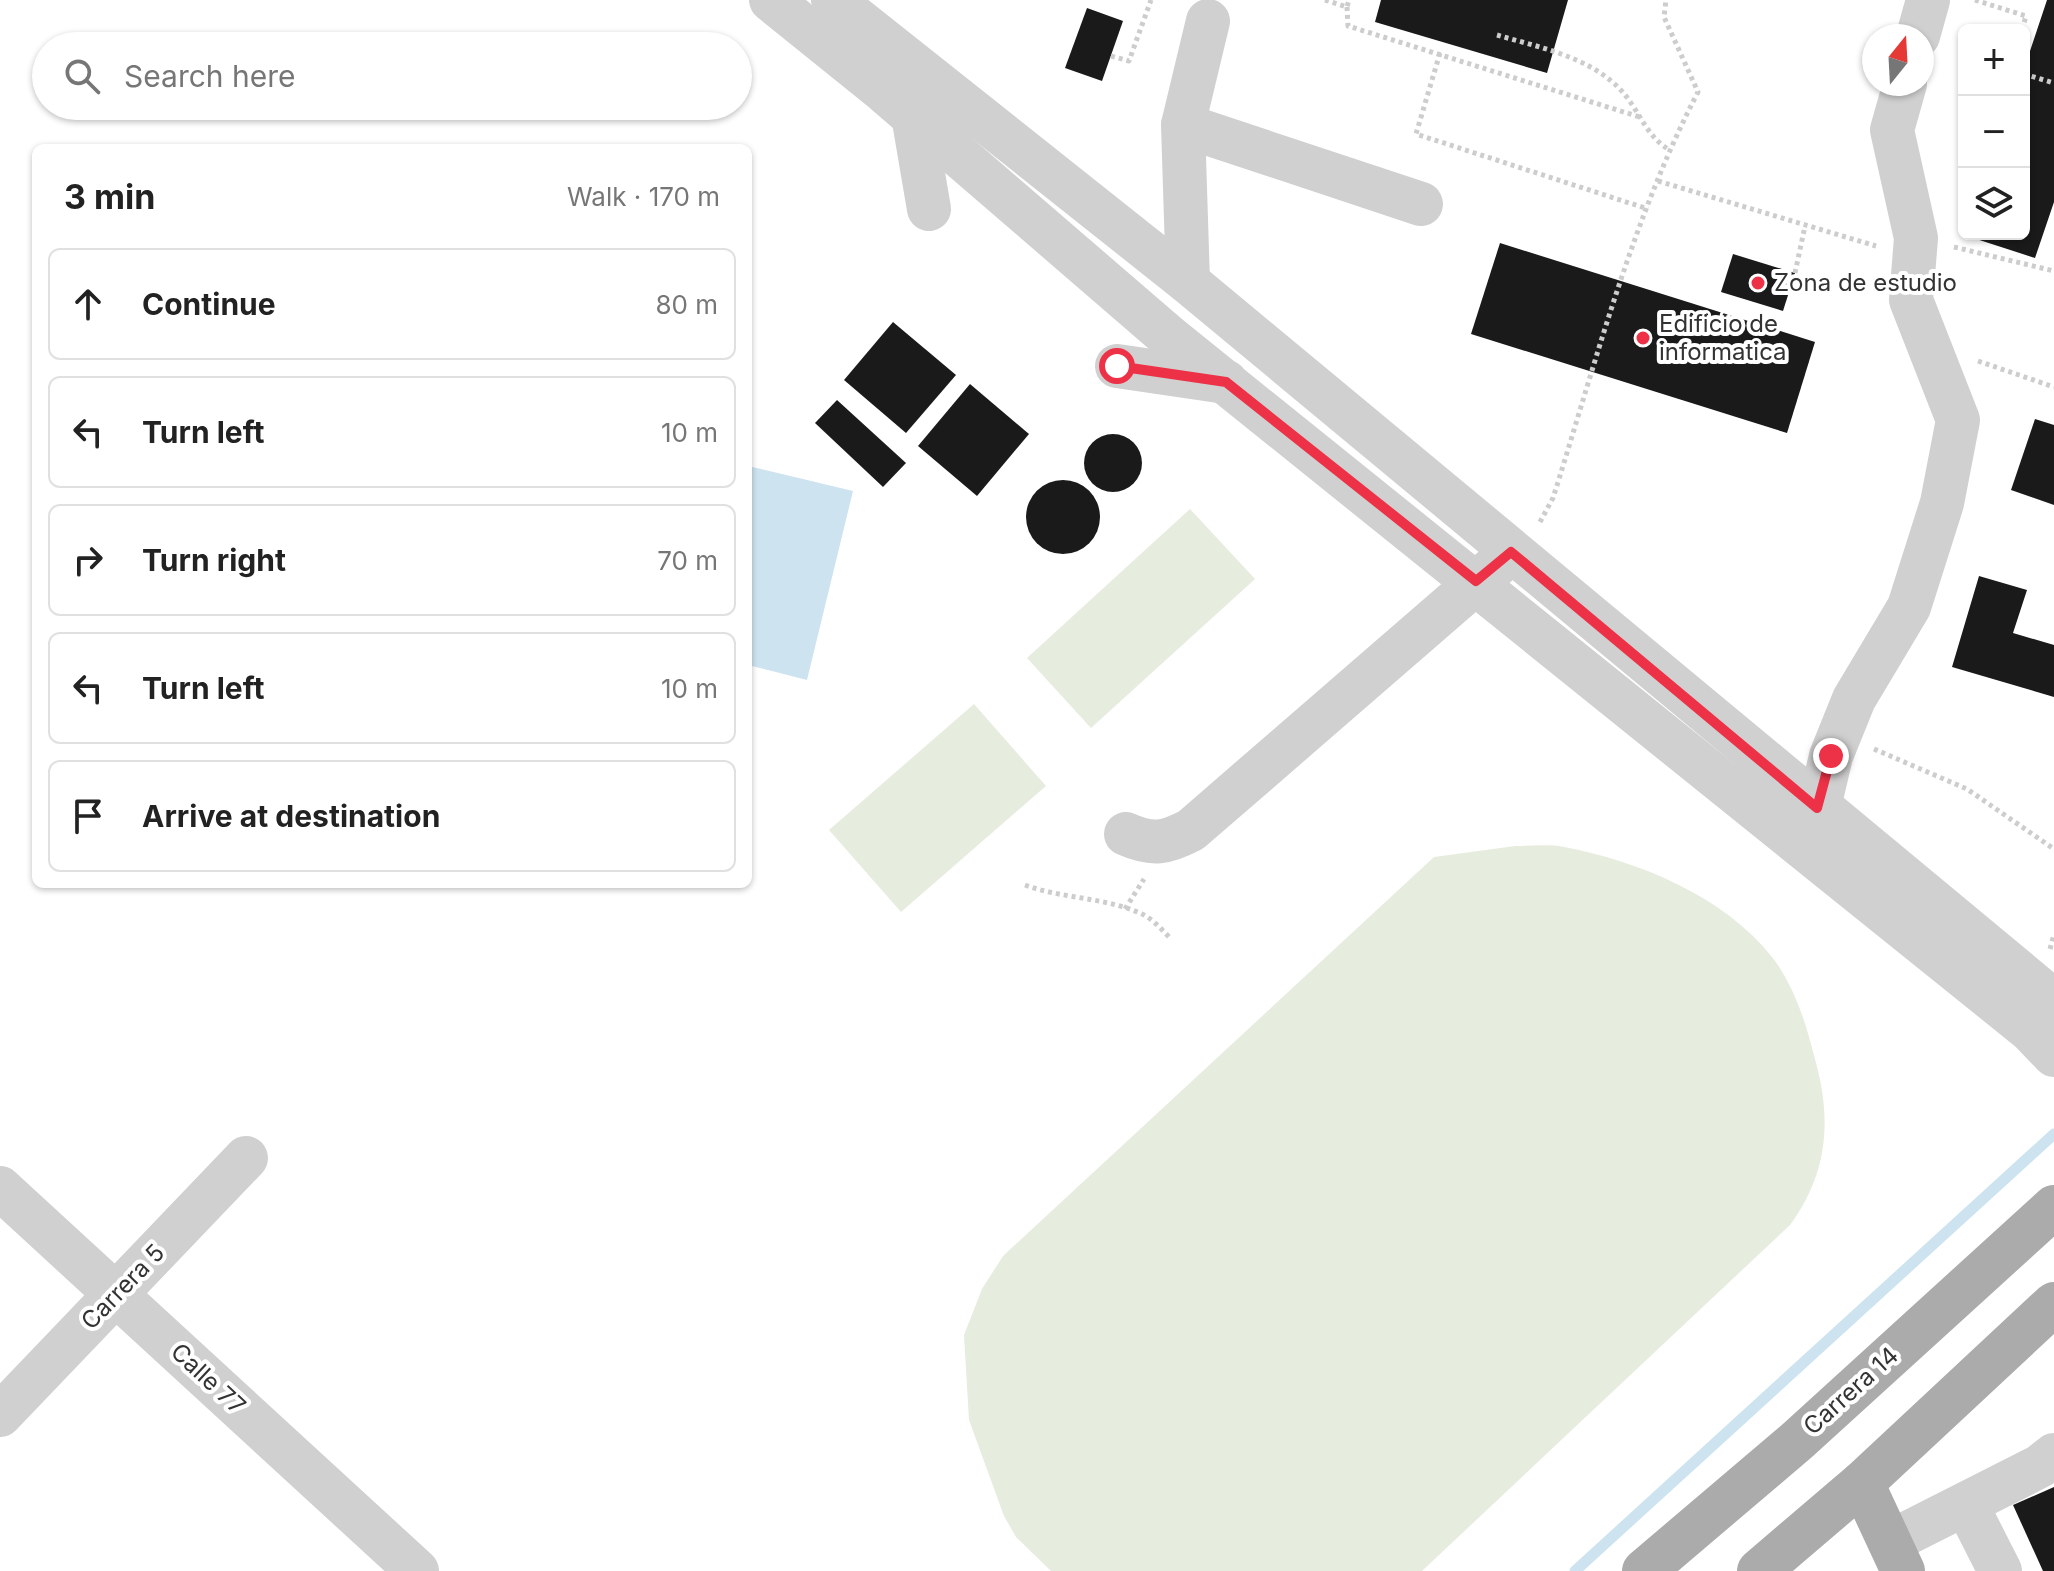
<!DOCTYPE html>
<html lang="en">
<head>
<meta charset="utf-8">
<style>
	body { margin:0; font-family:Inter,sans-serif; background:#f2f2f2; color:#222 }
	.controls { position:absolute; right:24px; top:24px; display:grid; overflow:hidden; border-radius:12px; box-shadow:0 2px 6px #0004 }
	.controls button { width:72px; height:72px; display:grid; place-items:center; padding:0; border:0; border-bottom:2px solid #e0e0e0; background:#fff; color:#222; font:40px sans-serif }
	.compass { position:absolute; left:1862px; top:24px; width:72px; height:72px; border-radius:50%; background:#fff; box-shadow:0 2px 6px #0004; rotate:18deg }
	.stop { position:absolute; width:24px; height:24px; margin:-18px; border:6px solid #ed3146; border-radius:50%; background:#fff }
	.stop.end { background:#ed3146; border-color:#fff; box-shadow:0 2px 8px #0008 }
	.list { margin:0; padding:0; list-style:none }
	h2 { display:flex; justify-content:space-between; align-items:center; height:104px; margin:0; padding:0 32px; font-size:34px }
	h2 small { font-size:26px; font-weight:400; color:#767676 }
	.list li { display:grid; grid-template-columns:52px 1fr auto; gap:24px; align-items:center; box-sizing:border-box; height:112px; margin:0 16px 16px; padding:0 16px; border:2px solid #e0e0e0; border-radius:12px }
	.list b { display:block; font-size:30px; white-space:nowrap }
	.list em { font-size:26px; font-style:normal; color:#767676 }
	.icon { flex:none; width:44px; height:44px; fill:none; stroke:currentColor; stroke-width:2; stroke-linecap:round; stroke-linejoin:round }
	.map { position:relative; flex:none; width:2054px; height:1571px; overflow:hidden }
	.search { position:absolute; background:#fff; box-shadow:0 2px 6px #0004; left:32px; top:32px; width:720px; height:88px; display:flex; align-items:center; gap:20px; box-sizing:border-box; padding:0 28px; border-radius:44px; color:#767676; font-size:30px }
	.panel { position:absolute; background:#fff; box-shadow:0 2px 6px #0004; left:32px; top:144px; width:720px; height:744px; border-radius:12px }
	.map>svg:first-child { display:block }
</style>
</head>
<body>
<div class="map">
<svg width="2054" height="1571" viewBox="0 0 2054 1571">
	<rect width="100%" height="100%" fill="#fff"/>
	<g fill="#e6ecde">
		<polygon points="1190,509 1255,579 1091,728 1027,658"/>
		<polygon points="974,704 1046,786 901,912 829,830"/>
		<path d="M 1515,846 C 1531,846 1549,844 1564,847 C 1638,861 1724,896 1772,957 C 1795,986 1807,1027 1816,1063 C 1832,1122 1827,1175 1790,1225 L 1422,1571 L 1051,1571 L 1016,1537 L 1004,1516 L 969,1420 L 964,1335 L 982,1289 L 1003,1256 L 1434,857 Z"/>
	</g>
	<polygon fill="#cde3ef" points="748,466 853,491 807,680 748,665"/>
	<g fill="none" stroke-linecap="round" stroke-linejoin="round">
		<polyline stroke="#cde3ef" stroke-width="11" points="1575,1571 2054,1134"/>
	</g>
	<g fill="#1a1a1a">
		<polygon points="1381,0 1568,0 1547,73 1375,22"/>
		<polygon points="2047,0 2054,0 2054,202 2035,258 1964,235 2024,234 2024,69"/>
		<polygon points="1087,8 1123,21 1102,81 1065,68"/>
		<polygon points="1500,243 1815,342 1787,433 1471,334"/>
		<polygon points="1733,254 1795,273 1783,311 1721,292"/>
		<polygon points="893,322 956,375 906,433 844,380"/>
		<polygon points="970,384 1029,434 977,496 918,446"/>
		<polygon points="837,400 906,463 883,487 815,423"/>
		<polygon points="2035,419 2054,425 2054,505 2011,490"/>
		<circle cx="1113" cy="463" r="29"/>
		<circle cx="1063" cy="517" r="37"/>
		<polygon points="1979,576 2027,590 2013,633 2054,645 2054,697 1952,667"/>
		<polygon points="2054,1487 2054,1571 2043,1571 2013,1505"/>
	</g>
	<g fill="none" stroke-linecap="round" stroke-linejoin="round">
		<g stroke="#cdcdcd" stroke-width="5" stroke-dasharray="4 4" stroke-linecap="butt">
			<polyline points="1325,0 1347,7 1349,0"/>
			<polyline points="1975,0 2026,16 2022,30"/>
			<polyline points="1347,7 1348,26 1643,118"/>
			<path d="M 1497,35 C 1538,47 1586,56 1618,87 C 1639,108 1644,134 1668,149"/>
			<polyline points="1440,53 1416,134 1648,209"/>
			<polyline points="1111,56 1129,61 1151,0"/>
			<polyline points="2024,74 2054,83"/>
			<polyline points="1658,181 1876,246"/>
			<polyline points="1954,247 2054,271"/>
			<polyline points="1795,273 1805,226"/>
			<polyline points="1978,361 2054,387"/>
			<path d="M 1540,522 L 1553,498 C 1596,362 1632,219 1698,92 L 1664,17 L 1666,0"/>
			<polyline points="1874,749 1967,789 2054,849"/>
			<path d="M 1025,885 C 1063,899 1105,897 1142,914 C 1153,919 1163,931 1171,939"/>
			<polyline points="1125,909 1144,879"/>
			<polyline points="2050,949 2054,934"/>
		</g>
		<g stroke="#d0d0d0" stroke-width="44">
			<polyline points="771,0 885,92 1169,337 2030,1030 2054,1055"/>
			<polyline points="833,0 1188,282 2054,1001"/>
			<polyline points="1918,36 1928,0"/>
			<polyline points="913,115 929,209"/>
			<polyline points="1183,125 1421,204"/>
			<polyline points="1188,282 1183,125 1208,21"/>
			<polyline points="1117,366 1226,382"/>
			<polyline points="1813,832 1831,756 1854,699 1909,607 1942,503 1958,420 1911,300 1916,238 1892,130 1905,84"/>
			<path d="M 1126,834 C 1153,846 1166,843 1191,830 L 1499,563"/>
			<polyline points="0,1188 417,1571"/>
			<polyline points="0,1415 246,1158"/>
			<polyline points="1966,1504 2000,1571"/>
			<polyline points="1890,1542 2040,1466 2054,1455"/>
		</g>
		<g stroke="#ababab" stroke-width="44">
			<polyline points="1862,1483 1903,1571"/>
			<polyline points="1644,1571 1798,1440 2054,1207"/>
			<polyline points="1759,1571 1862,1483 2054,1304"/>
		</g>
	</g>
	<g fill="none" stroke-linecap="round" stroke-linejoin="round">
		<polyline stroke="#ed3146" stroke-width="10" points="1117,366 1226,382 1476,581 1511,552 1817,808 1831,756"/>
	</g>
	<g fill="#ed3146" stroke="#fff" stroke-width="3">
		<circle cx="1758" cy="283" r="8"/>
		<circle cx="1643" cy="338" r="8"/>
	</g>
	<g text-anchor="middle" stroke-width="8" stroke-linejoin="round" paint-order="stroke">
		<g font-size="24" fill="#333" stroke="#fff" text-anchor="start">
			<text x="1774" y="291">Zona de estudio</text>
			<text x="1659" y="332">Edificio de<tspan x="1659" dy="28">informatica</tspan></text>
		</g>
		<g font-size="24" fill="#333" stroke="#fff">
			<text transform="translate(123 1287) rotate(-46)" y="8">Carrera 5</text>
			<text transform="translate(208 1379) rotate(43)" y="8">Calle 77</text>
			<text transform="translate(1851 1391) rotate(-42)" y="8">Carrera 14</text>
		</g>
	</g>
</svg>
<div class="controls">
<button>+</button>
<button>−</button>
<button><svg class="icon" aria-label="layers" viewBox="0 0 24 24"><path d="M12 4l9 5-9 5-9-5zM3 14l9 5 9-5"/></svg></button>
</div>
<svg class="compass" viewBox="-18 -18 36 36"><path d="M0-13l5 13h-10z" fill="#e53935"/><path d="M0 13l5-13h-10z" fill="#767676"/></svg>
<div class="stop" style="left:1117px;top:366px"></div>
<div class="stop end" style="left:1831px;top:756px"></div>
<div class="search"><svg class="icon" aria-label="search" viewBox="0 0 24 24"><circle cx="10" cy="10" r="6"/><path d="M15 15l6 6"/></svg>Search here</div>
<section class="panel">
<h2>3 min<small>Walk · 170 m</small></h2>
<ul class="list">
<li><svg class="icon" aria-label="ahead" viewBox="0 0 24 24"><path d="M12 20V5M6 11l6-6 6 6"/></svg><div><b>Continue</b></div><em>80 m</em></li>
<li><svg class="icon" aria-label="left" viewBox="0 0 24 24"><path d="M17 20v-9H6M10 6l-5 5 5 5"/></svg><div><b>Turn left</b></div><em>10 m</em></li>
<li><svg class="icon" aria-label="right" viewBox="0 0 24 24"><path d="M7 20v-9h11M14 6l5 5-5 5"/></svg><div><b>Turn right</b></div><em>70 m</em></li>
<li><svg class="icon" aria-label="left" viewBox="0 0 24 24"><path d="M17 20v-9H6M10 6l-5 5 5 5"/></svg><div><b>Turn left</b></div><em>10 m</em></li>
<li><svg class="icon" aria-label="arrive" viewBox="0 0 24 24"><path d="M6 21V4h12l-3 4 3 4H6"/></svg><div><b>Arrive at destination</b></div></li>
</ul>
</section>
</div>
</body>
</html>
